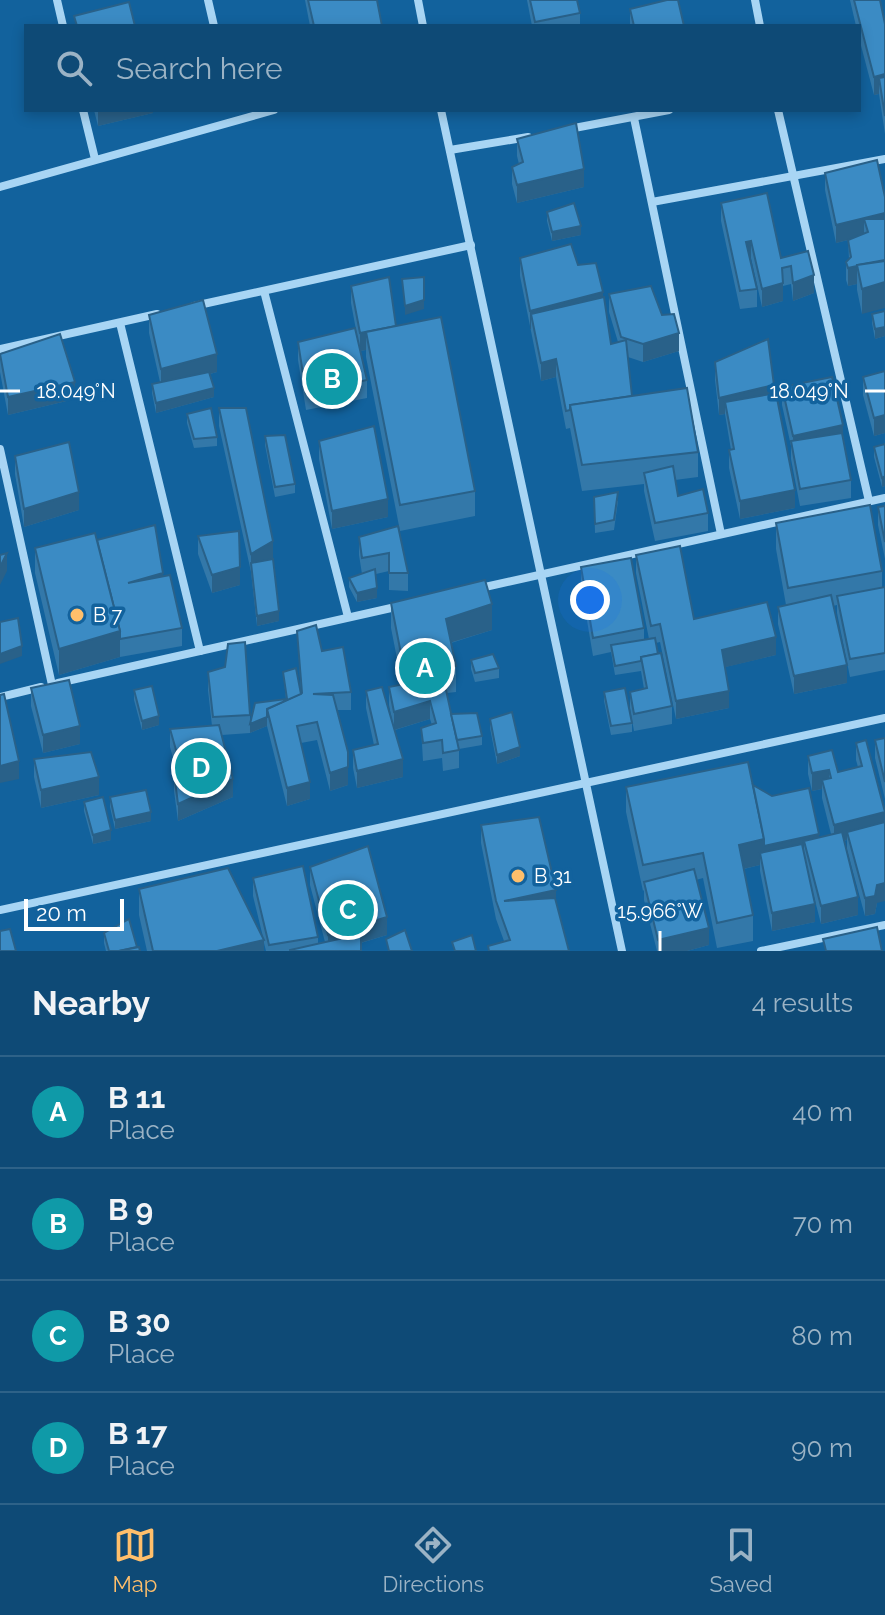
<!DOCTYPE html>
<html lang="en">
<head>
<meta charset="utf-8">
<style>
	body { margin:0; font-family:Raleway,sans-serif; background:#1c547e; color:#f1f3f6 }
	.scale { position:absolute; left:24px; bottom:20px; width:100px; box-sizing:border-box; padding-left:8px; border:4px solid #fff; border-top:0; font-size:22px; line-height:28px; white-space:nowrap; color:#fff; -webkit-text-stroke:6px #12629d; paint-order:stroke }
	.you { position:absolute; left:590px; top:600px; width:28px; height:28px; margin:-20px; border:6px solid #fff; border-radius:50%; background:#1a73e8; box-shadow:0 0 0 12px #1a73e833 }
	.badge { display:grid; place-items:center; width:52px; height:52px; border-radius:50%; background:#ffbf6b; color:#fff; font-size:26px; font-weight:700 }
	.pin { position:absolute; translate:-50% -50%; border:4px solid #fff; box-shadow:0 2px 8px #0006 }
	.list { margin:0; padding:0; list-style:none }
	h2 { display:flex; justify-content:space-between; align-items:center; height:104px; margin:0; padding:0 32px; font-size:34px }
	h2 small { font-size:26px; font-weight:400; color:#9bb3c5 }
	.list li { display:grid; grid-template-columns:52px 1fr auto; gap:24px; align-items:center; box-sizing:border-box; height:112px; padding:0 32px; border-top:2px solid #2e6288 }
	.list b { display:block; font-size:30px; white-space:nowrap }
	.list p { margin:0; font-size:26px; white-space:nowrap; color:#9bb3c5 }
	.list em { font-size:26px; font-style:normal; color:#9bb3c5 }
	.icon { flex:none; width:44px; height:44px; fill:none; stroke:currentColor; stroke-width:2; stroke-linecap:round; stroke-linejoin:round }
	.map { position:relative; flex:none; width:885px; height:951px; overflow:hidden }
	.search { position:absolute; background:#0e4a76; box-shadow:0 4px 12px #0003; left:24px; right:24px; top:24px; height:88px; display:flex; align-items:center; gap:20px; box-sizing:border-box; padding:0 28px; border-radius:0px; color:#9bb3c5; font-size:30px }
	.sheet { height:552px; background:#0e4a76 }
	nav { display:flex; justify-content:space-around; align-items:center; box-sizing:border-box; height:112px; border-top:2px solid #2e6288; background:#0e4a76; font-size:22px; color:#9bb3c5 }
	nav a { display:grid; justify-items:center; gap:4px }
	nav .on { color:#ffbf6b }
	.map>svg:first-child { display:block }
</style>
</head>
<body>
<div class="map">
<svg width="885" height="951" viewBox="0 0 885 951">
	<rect width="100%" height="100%" fill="#12629d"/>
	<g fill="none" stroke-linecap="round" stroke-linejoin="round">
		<g stroke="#a8d5f4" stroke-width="8">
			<polyline points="57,0 63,26"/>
			<polyline points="208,0 214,26"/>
			<polyline points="418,0 423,26"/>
			<polyline points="755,0 760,26"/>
			<polyline points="83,110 95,159"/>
			<polyline points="441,110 622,951"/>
			<polyline points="778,110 869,501"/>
			<polyline points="634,118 721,534"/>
			<polyline points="569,129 669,110"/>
			<polyline points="450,150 528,137"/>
			<polyline points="0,187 274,110"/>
			<polyline points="652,202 885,159"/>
			<polyline points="264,291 348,617"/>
			<polyline points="194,306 471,245"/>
			<polyline points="120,323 200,651"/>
			<polyline points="0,349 157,314"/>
			<polyline points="0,449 52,685"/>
			<polyline points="476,589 885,498"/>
			<polyline points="58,683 400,606"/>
			<polyline points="0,697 41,687"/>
			<polyline points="0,910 885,718"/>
			<polyline points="761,951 885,925"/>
		</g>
	</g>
	<g fill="#3378a9">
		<polygon points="305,0 377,0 382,26 310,26"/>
		<polygon points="527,0 577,0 580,13 580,26 532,26"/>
		<polygon points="850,0 880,0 885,24 885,134 879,94 874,95 859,38 859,26 856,26"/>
		<polygon points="630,9 684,26 630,26"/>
		<polygon points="94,110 153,110 153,113 98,126"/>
		<polygon points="517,139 584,187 517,203 512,184 512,167 519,164 517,156"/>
		<polygon points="877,160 862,314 857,290 857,284 848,286 846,280 846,262 849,259 848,240 836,243 825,190 825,173"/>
		<polygon points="721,203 781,258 808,251 814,293 793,301 791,284 783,286 783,301 762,307 751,258 750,259 757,289 757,307 740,309 721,221"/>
		<polygon points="547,212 581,235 552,241 547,221"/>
		<polygon points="520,258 578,265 603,297 611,344 618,342 609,312 609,294 662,315 679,351 643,362 628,357 632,396 698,452 698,477 675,480 678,496 708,513 708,531 655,541 644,491 644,484 582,491 570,428 566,429 556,377 541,381 520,276"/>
		<polygon points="351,286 396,326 475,491 475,516 400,531 366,357 366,350 360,351 367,380 367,398 306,410 298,360 298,342 359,346 351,303"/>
		<polygon points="885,311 885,336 875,339 872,323 872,314"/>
		<polygon points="149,315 217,372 210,374 214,397 156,413 152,393 152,384 160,382 149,333"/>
		<polygon points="0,354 75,399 8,415 0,372"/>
		<polygon points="715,362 774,393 795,508 740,519 729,468 729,450 731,450 725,414 719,415 715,380"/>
		<polygon points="885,371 885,433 874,436 863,395 863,377"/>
		<polygon points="782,387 843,435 851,480 851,498 800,506 791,459 791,446 782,405"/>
		<polygon points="219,408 272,559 279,621 257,626 251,572 219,426"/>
		<polygon points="187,414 217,437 217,446 194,448 187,423"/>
		<polygon points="265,436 295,484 295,493 275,497 265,445"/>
		<polygon points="319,441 388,517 332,529 319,459"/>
		<polygon points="885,444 885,486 882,487 874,457 874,447"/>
		<polygon points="15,456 79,510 24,527 15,474"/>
		<polygon points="594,497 618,501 614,530 595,533"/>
		<polygon points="885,506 885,559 878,525 878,507"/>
		<polygon points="776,523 882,571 882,587 885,587 885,670 850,677 837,613 837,605 833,606 847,683 794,694 778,624 778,607 786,605 776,549"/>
		<polygon points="398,526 408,573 408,591 389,590 389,571 376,574 377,598 357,602 349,587 349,578 362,574 359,555 359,537"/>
		<polygon points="198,536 240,585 212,593 198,554"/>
		<polygon points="97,540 163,577 182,628 182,646 120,657 59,675 35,573 35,548"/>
		<polygon points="636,555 694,619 776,655 725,667 729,708 676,719 660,642 656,643 672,706 672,724 634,731 630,709 630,692 644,689 641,671 615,675 611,652 593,656 581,585 581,567 644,628 644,640 649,639 636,573"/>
		<polygon points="391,603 492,630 451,643 456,666 456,692 447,693 451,714 482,736 482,745 459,749 459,768 443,771 442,758 423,761 421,728 432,725 430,719 395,730 403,777 357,788 353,768 353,750 374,745 366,708 366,691 393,725 389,705 389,687 402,684 391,628"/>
		<polygon points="297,631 322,651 351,692 351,710 337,710 348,785 330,791 317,740 301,743 310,799 287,806 267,726 250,733 222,735 233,797 178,821 174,791 174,773 177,772 170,747 170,729 212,726 208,690 208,672 250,715 250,724 286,699 283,672 301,694"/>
		<polygon points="471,660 499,668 499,678 475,682 471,669"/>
		<polygon points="31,688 80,744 43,753 31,706"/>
		<polygon points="134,690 159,725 142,730 134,700"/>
		<polygon points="604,692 632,723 632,732 611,735 604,701"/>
		<polygon points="490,719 520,756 497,764 490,728"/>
		<polygon points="885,738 885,799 875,758 875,740"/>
		<polygon points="866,740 877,903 875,914 865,916 847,850 847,840 844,841 858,915 821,924 809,877 815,922 772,931 760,871 760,865 744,869 753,915 753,941 717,948 703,878 696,880 709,945 687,951 657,951 644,900 644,890 643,891 626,812 626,787 753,785 819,838 831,834 822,798 822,789 812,791 808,774 808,756 838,772 858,767 856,760 856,743"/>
		<polygon points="34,759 99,795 41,808 34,777"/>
		<polygon points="110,797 151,821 115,829 110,807"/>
		<polygon points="84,802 111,840 93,844 84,811"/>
		<polygon points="481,825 569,951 488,951 488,946 504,941 496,919 481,843"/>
		<polygon points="310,867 387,935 361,943 361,951 266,951 264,943 264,951 147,951 139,915 139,889 263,937 253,896 253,878 318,937 318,943 325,942 310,885"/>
		<polygon points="104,933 137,947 140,951 106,951 104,943"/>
	</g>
	<g fill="#296189">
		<polygon points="885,74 885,92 879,78 879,94 874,95 874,77"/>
		<polygon points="98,110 153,110 153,113 98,126"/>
		<polygon points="584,169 584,187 517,203 517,185"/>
		<polygon points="885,213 885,231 864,219 864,236 836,243 836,225"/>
		<polygon points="581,226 581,235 552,241 552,232"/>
		<polygon points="751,241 751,258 746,260 746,242"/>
		<polygon points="857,266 857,284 848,286 848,268"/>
		<polygon points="814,275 814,293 793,301 793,283"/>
		<polygon points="885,282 885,308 862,314 862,289"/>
		<polygon points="783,283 783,301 762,307 762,289"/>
		<polygon points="603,292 603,310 531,314 531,329 530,329 530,311"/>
		<polygon points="424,300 424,309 405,315 405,306"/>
		<polygon points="885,327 885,336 875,339 875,329"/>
		<polygon points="366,332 366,350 360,351 360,333"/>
		<polygon points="679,333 679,351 643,362 643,344"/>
		<polygon points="217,354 217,372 161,387 161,369"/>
		<polygon points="556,359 556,377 541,381 541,363"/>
		<polygon points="75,382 75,399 8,415 8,397"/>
		<polygon points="774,385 774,403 725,402 725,414 719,415 719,398"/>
		<polygon points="214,388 214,397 156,413 156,403"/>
		<polygon points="885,415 885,433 874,436 874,418"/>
		<polygon points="843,425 843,443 793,450 793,436"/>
		<polygon points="885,476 885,486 882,487 882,478"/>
		<polygon points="795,490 795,508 740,519 740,501"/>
		<polygon points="79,492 79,510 24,527 24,509"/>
		<polygon points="388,499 388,517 332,529 332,511"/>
		<polygon points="273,541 273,559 251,563 251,554"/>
		<polygon points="7,553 7,571 0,585 0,567"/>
		<polygon points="240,567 240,585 212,593 212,575"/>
		<polygon points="163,573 163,591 128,583"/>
		<polygon points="377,588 377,598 357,602 357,593"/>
		<polygon points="492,604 492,630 446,644 446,619"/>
		<polygon points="279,611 279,621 257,626 257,616"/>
		<polygon points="120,631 120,657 59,675 59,649"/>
		<polygon points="776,637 776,655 722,668 722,650"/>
		<polygon points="22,646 22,656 0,664 0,654"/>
		<polygon points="847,665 847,683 794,694 794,676"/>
		<polygon points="729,691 729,708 676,719 676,701"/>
		<polygon points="430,701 430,719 394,730 394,712"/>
		<polygon points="159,716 159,725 142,730 142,721"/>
		<polygon points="267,717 267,726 250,733 250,724"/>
		<polygon points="80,726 80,744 43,753 43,735"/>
		<polygon points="520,747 520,756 497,764 497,755"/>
		<polygon points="403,759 403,777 357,788 357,771"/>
		<polygon points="19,761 19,779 0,783 0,766"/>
		<polygon points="348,767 348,785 330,791 330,773"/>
		<polygon points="829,770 829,787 822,780 822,789 812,791 812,773"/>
		<polygon points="99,777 99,795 41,808 41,790"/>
		<polygon points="233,779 233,797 178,821 178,804"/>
		<polygon points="310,782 310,799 287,806 287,788"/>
		<polygon points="151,812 151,821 115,829 115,820"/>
		<polygon points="885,812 885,830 847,832 847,840 834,843 834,825"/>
		<polygon points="111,830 111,840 93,844 93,835"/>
		<polygon points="819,834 819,852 804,841 804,855 760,853 760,865 739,870 739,845 764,839"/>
		<polygon points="885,883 885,901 877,903 875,914 865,916 865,898 877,885"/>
		<polygon points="556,890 556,908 504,901"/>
		<polygon points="858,897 858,915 821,924 821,906"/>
		<polygon points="815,904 815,922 772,931 772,913"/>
		<polygon points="387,917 387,935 333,951 328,951 328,935"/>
		<polygon points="709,928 709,945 687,951 658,951 658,940"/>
		<polygon points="264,940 264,951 217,951"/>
	</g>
	<g fill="#3b8bc4" stroke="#296189" stroke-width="2">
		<polygon points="308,0 377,0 382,26 314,26"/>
		<polygon points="530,0 577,0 580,13 535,22"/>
		<polygon points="667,0 678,0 684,26 634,26 630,9"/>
		<polygon points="854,0 880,0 885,24 885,74 874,77"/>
		<polygon points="129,2 135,26 77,26 74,16"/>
		<polygon points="885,77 885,116 879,78"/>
		<polygon points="576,123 584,169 517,185 512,167 523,162 517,139"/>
		<polygon points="877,160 885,197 885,213 836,225 825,173"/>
		<polygon points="767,193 781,258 808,251 814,275 793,283 791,266 782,268 783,283 762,289 751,241 746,242 757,289 740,291 721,203"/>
		<polygon points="574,203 581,226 552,232 547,212"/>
		<polygon points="864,219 885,219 885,260 857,265 857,266 848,268 846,262 851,257 848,240 868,232"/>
		<polygon points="571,244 578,265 596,263 603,292 530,311 520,258"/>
		<polygon points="885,261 885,282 862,289 857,265"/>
		<polygon points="389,277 396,326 360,333 351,286"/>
		<polygon points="424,277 424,300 405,306 402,279"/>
		<polygon points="651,286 662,315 674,314 679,333 643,344 621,337 609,294"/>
		<polygon points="604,297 611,344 626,340 632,396 570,405 570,410 566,411 556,359 541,363 531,314"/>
		<polygon points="203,300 217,354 161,369 149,315"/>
		<polygon points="885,311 885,327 875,329 872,314"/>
		<polygon points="441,317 475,491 400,505 366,332"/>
		<polygon points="355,328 367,380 306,393 298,342"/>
		<polygon points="60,334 75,382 8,397 0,354"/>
		<polygon points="768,339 774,385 719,398 715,362"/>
		<polygon points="885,371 885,415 874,418 863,377"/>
		<polygon points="209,372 214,388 156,403 152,384"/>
		<polygon points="832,377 843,425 793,436 782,387"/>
		<polygon points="687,388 698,452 582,465 570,405"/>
		<polygon points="776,393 795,490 740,501 729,450 734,449 725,402"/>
		<polygon points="211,408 217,437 194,439 187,414"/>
		<polygon points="219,408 246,408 273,541 251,554"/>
		<polygon points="374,426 388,499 332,511 319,441"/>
		<polygon points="842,433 851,480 800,489 791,441"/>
		<polygon points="285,435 295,484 275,487 265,436"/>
		<polygon points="69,442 79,492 24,509 15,456"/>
		<polygon points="885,444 885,476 882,478 874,447"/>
		<polygon points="673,466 678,496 703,489 708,513 655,523 644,473"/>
		<polygon points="618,492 614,520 595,524 594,497"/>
		<polygon points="870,505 882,571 788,588 776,523"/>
		<polygon points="885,506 885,542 878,507"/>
		<polygon points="155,525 163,573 128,583 170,575 182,628 120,639 120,631 97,540"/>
		<polygon points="398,526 408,573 389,573 389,553 362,558 359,537"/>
		<polygon points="239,531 240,567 212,575 198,536"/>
		<polygon points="95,533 120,631 59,649 35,548"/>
		<polygon points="680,546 694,619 767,602 776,637 722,650 729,691 676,701 660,624 651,626 636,555"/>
		<polygon points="7,553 0,567 0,555"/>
		<polygon points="631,558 644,628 593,638 581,567"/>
		<polygon points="273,559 279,611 257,616 251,563"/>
		<polygon points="375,569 377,588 357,593 349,578"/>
		<polygon points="485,580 492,604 446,619 456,666 405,674 391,603"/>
		<polygon points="885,587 885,653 850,659 837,596"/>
		<polygon points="831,595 847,665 794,676 778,607"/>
		<polygon points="18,618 22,646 0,654 0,622"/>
		<polygon points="316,625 322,651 343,647 351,692 313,694 333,695 348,752 348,767 330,773 317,722 297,726 310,782 287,788 267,709 302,693 297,631"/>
		<polygon points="655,638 658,654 641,657 641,661 615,666 611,645"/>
		<polygon points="245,642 250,715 213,717 208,672 225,667 228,644"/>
		<polygon points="661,653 672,706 634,714 630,692 647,688 641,657"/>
		<polygon points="493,654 499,668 475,673 471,660"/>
		<polygon points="296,668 301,694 267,709 267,717 250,724 255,703 287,699 283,672"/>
		<polygon points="443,676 459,750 443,753 442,740 423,743 421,728 436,723 430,701 394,712 389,687"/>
		<polygon points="69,680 80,726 43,735 31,688"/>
		<polygon points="152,686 159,716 142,721 134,690"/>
		<polygon points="382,687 403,759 357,771 353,750 378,744 366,691"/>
		<polygon points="625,688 632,723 611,726 604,692"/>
		<polygon points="4,694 19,761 0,766 0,695"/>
		<polygon points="512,712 520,747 497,755 490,719"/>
		<polygon points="477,713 482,736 457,740 451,714"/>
		<polygon points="219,725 233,779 178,804 174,773 182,771 170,729"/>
		<polygon points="885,738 885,782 875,740"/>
		<polygon points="866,740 885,812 834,825 822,780 831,778 829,770 812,773 808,756 832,750 838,772 862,766 856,743"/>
		<polygon points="91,752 99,777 41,790 34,759"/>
		<polygon points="748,762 764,839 739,845 753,915 717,923 703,853 643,865 626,787"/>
		<polygon points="753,785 772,796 809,788 819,834 764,846 764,839"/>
		<polygon points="146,790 151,812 115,820 110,797"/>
		<polygon points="103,797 111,830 93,835 84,802"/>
		<polygon points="539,817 556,890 504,901 555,898 569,951 489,951 488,946 510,940 496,901 481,825"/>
		<polygon points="885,822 885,883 877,885 875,896 865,898 847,832"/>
		<polygon points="842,832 858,897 821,906 804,841"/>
		<polygon points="802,844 815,904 772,913 760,853"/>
		<polygon points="368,846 387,917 328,935 310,867"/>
		<polygon points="303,866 318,937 269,945 253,878"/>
		<polygon points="228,868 264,940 217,951 153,951 139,889"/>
		<polygon points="694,869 709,928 658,940 644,882"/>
		<polygon points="129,919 137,947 119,951 109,951 104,933"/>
		<polygon points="877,927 882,951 826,951 823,939"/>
		<polygon points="10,929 16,951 0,951 0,931"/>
		<polygon points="405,930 412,951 389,951 386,939"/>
		<polygon points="361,934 361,951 290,951 290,950"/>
		<polygon points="472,935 476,951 455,951 452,942"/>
		<polygon points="139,947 140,951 119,951"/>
	</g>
	<path fill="none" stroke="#fff" stroke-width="3" d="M 0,391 L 20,391M 865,391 L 885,391M 660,931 L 660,951"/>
	<g fill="#ffbf6b" stroke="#12629d" stroke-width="3">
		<circle cx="77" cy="615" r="8"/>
		<circle cx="518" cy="876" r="8"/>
	</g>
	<g text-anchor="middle" stroke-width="7" stroke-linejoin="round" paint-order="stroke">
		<g font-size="20" fill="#fff" stroke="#12629d" text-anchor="start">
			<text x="93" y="622">B 7</text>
			<text x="534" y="883">B 31</text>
		</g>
	</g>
	<g font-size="20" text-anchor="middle" fill="#fff" stroke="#12629d" stroke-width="7" stroke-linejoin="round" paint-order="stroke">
		<text x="76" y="398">18.049°N</text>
		<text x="809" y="398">18.049°N</text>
		<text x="660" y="918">15.966°W</text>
	</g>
</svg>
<div class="scale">20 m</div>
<div class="you"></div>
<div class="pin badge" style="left:425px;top:668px;background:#0f9aa8">A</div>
<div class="pin badge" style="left:332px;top:379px;background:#0f9aa8">B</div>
<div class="pin badge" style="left:348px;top:910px;background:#0f9aa8">C</div>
<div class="pin badge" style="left:201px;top:768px;background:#0f9aa8">D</div>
<div class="search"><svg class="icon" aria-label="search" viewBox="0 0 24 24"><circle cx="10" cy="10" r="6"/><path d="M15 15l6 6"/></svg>Search here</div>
</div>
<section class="sheet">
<h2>Nearby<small>4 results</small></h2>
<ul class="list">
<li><span class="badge" style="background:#0f9aa8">A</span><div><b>B 11</b><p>Place</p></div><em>40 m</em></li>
<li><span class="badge" style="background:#0f9aa8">B</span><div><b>B 9</b><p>Place</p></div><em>70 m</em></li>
<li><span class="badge" style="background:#0f9aa8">C</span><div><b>B 30</b><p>Place</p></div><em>80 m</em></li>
<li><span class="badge" style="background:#0f9aa8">D</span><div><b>B 17</b><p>Place</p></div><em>90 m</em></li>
</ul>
</section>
<nav>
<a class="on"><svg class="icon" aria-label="map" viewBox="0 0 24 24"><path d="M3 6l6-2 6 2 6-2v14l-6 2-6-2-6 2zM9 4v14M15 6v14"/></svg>Map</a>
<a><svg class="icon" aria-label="directions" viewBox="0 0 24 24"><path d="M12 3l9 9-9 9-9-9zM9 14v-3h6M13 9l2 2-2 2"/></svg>Directions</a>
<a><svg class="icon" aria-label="saved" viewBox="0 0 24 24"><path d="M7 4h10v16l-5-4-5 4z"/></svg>Saved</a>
</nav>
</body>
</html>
